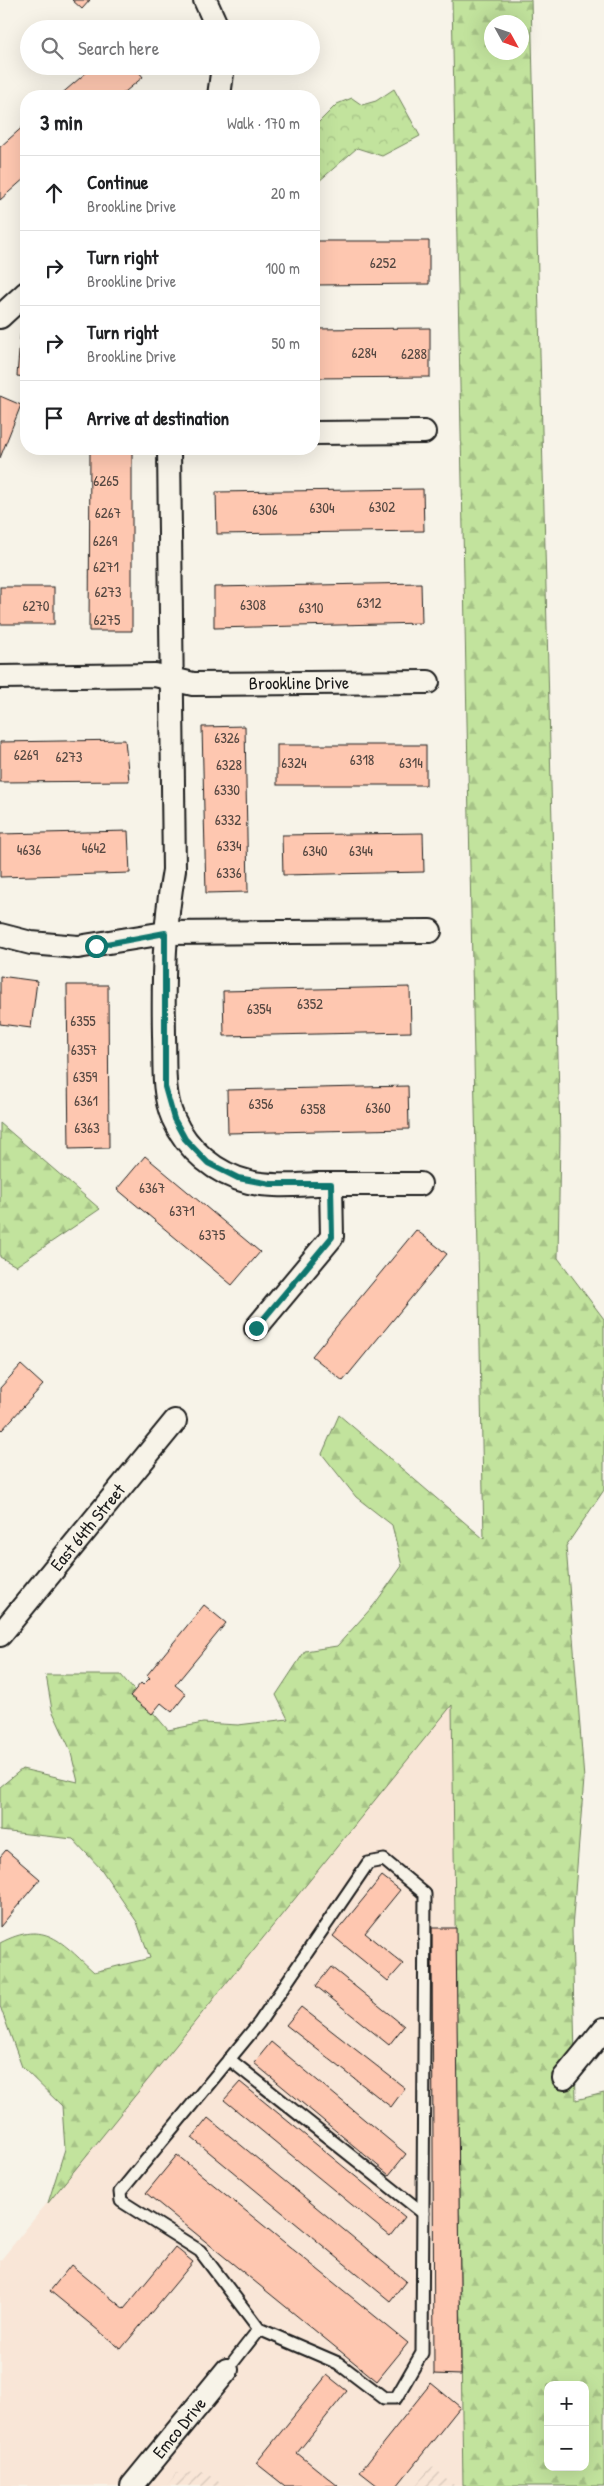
<!DOCTYPE html>
<html lang="en">
<head>
<meta charset="utf-8">
<style>
	body { margin:0; font-family:"Patrick Hand",sans-serif; background:#f2f2f2; color:#202124 }
	.controls { position:absolute; right:15px; bottom:15px; display:grid; overflow:hidden; border-radius:10px; box-shadow:0 5px 20px #0002 }
	.controls button { width:45px; height:45px; display:grid; place-items:center; padding:0; border:0; border-bottom:1px solid #e0e0e0; background:#fff; color:#202124; font:25px sans-serif }
	.compass { position:absolute; left:484px; top:15px; width:45px; height:45px; border-radius:50%; background:#fff; box-shadow:0 5px 20px #0002; rotate:130deg }
	.stop { position:absolute; width:15px; height:15px; margin:-11px; border:4px solid #0f766e; border-radius:50%; background:#fff }
	.stop.end { background:#0f766e; border-color:#fff; box-shadow:0 1px 5px #0008 }
	.list { margin:0; padding:0; list-style:none }
	h2 { display:flex; justify-content:space-between; align-items:center; height:65px; margin:0; padding:0 20px; font-size:21px }
	h2 small { font-size:16px; font-weight:400; color:#757577 }
	.list li { display:grid; grid-template-columns:32px 1fr auto; gap:15px; align-items:center; box-sizing:border-box; height:75px; padding:0 20px; border-top:1px solid #e0e0e0 }
	.list b { display:block; font-size:19px; white-space:nowrap }
	.list p { margin:0; font-size:16px; white-space:nowrap; color:#757577 }
	.list em { font-size:16px; font-style:normal; color:#757577 }
	.icon { flex:none; width:28px; height:28px; fill:none; stroke:currentColor; stroke-width:2; stroke-linecap:round; stroke-linejoin:round }
	.map { position:relative; flex:none; width:604px; height:2486px; overflow:hidden }
	.search { position:absolute; background:#fff; box-shadow:0 5px 20px #0002; left:20px; top:20px; width:300px; height:55px; display:flex; align-items:center; gap:12px; box-sizing:border-box; padding:0 18px; border-radius:28px; color:#757577; font-size:19px }
	.panel { position:absolute; background:#fff; box-shadow:0 5px 20px #0002; left:20px; top:90px; width:300px; height:365px; border-radius:20px }
	.map>svg:first-child { display:block }
</style>
</head>
<body>
<div class="map">
<svg width="604" height="2486" viewBox="0 0 604 2486">
	<defs>
		<pattern id="industrial-furrows" width="10" height="10" patternUnits="userSpaceOnUse" patternTransform="scale(1.25)"><rect width="10" height="10" fill="#f9e6d7"/><path d="M-1 1l2-2M0 10L10 0M9 11l2-2" fill="none" stroke="#d5c5b8"/></pattern>
		<pattern id="forest-firs" width="22" height="20" patternUnits="userSpaceOnUse" patternTransform="scale(1.25)"><rect width="22" height="20" fill="#c2e39d"/><path d="M5 1l3.5 6h-7zM16 11l3.5 6h-7z" fill="#a6c287"/></pattern>
		<pattern id="park-crowns" width="20" height="18" patternUnits="userSpaceOnUse" patternTransform="scale(1.25)"><rect width="20" height="18" fill="#c2e39d"/><path d="M2 6a3 3 0 1 1 6 0M12 15a3 3 0 1 1 6 0" fill="none" stroke="#a6c287"/></pattern>
	</defs>
	<rect width="100%" height="100%" fill="#f7f3e8"/>
	<filter id="ink" filterUnits="userSpaceOnUse"><feTurbulence type="fractalNoise" baseFrequency=".02" numOctaves="2"/><feDisplacementMap in="SourceGraphic" scale="10" xChannelSelector="R" yChannelSelector="G"/><feConvolveMatrix kernelMatrix="1 2 1 2 8 2 1 2 1" color-interpolation-filters="sRGB"/></filter>
	<g filter="url(#ink)">
		<polygon fill="#f9e6d7" points="452,1704 463,2486 0,2486 0,2261"/>
		<g fill="url(#industrial-furrows)">
			<polygon points="432,2466 455,2486 415,2486"/>
			<polygon points="206,2472 224,2486 166,2486 177,2473"/>
		</g>
		<g fill="url(#forest-firs)" stroke="#6f805c" fill-rule="evenodd">
			<path d="M 452,0 L 531,0 L 560,1136 L 558,1258 L 604,1319 L 604,1490 L 566,1546 L 584,1779 L 572,1929 L 576,2100 L 604,2093 L 604,2486 L 463,2486 L 452,1705 L 48,2203 L 65,2149 L 62,2106 L 22,2067 L 0,2006 L 0,1943 C 46,1919 61,1942 94,1972 L 150,1958 L 137,1922 L 101,1869 L 73,1839 L 0,1831 L 0,1787 L 22,1769 L 78,1782 L 70,1749 L 52,1710 L 46,1675 L 121,1675 L 168,1730 L 203,1723 L 238,1725 L 288,1719 L 276,1695 L 305,1651 L 337,1646 L 374,1605 L 402,1566 L 392,1525 L 356,1497 L 322,1454 L 339,1415 L 484,1539 ZM 492,22 L 522,22 L 522,52 L 492,52 ZM 548,2385 L 585,2385 L 585,2467 L 548,2467 Z"/>
			<polygon points="0,1123 100,1209 16,1266 0,1257"/>
		</g>
		<polygon fill="url(#park-crowns)" stroke="#6f805c" points="394,89 420,136 382,156 357,148 318,182 314,178 314,127 337,104 352,98 362,105 376,101"/>
		<g fill="#fec7b0" stroke="#1c1c1c">
			<polygon points="72,0 90,0 82,9"/>
			<polygon points="94,66 134,66 143,77 120,96 59,96"/>
			<polygon points="26,124 26,177 0,200 0,147"/>
			<polygon points="314,241 429,241 429,284 314,285"/>
			<polygon points="21,327 26,328 26,377 17,376"/>
			<polygon points="430,328 430,377 314,378 314,329"/>
			<polygon points="0,396 21,405 0,458"/>
			<polygon points="90,449 132,449 132,631 89,631"/>
			<polygon points="423,489 424,531 217,534 216,492"/>
			<polygon points="421,583 422,623 214,628 214,587"/>
			<rect x="0" y="587" width="54" height="37"/>
			<polygon points="245,726 248,892 206,893 202,727"/>
			<polygon points="125,740 129,781 0,782 0,742"/>
			<rect x="277" y="745" width="149" height="40"/>
			<polygon points="128,831 130,873 0,877 0,834"/>
			<polygon points="423,833 424,872 283,875 282,835"/>
			<polygon points="0,976 37,981 31,1028 0,1024"/>
			<polygon points="67,985 108,985 109,1148 69,1149"/>
			<polygon points="410,987 411,1032 224,1036 223,991"/>
			<polygon points="408,1086 409,1129 228,1133 227,1090"/>
			<polygon points="145,1156 260,1252 232,1285 117,1189"/>
			<polygon points="416,1230 447,1254 343,1381 312,1356"/>
			<polygon points="21,1365 43,1385 2,1430 0,1428 0,1388"/>
			<polygon points="204,1605 226,1623 175,1685 186,1694 172,1712 161,1703 152,1714 130,1696 141,1683 143,1685 150,1678 147,1675"/>
			<polygon points="6,1850 40,1879 0,1927 0,1857"/>
			<polygon points="382,1876 400,1890 365,1933 403,1964 388,1981 333,1936"/>
			<polygon points="432,1928 456,1928 461,2375 434,2374"/>
			<polygon points="331,1967 404,2026 389,2045 316,1986"/>
			<polygon points="301,2007 405,2088 391,2107 286,2025"/>
			<polygon points="271,2042 406,2154 389,2175 254,2063"/>
			<polygon points="240,2082 405,2217 390,2236 224,2100"/>
			<polygon points="208,2118 406,2281 390,2301 192,2138"/>
			<polygon points="177,2155 408,2343 377,2381 146,2193"/>
			<polygon points="175,2247 193,2262 121,2349 50,2291 71,2265 124,2309"/>
			<polygon points="327,2375 347,2391 297,2453 338,2486 285,2486 256,2463"/>
			<polygon points="431,2383 460,2407 397,2486 378,2486 360,2472"/>
		</g>
		<g fill="none" stroke-linecap="round" stroke-linejoin="round">
			<defs>
				<g id="lane">
					<polyline points="229,2059 423,2213"/>
					<polyline points="227,2370 259,2329 338,2363 384,2398 396,2398 422,2353 425,1894 384,1860 368,1863 259,2023 120,2192 121,2201 200,2251 259,2329"/>
				</g>
				<g id="street">
					<polyline points="205,0 218,29"/>
					<polyline points="219,96 223,66"/>
					<polyline points="0,317 26,293"/>
					<polyline points="314,433 424,432"/>
					<path d="M 169,449 L 174,870 C 164,925 163,979 164,1036 C 165,1063 162,1093 173,1118 C 187,1150 216,1174 249,1182 C 271,1187 295,1185 317,1184 C 351,1184 386,1184 420,1184"/>
					<path id="s1" d="M 0,677 L 155,675 L 193,684 L 428,682"/>
					<polyline points="0,935 31,943 78,947 165,933 430,931"/>
					<polyline points="256,1328 332,1237 331,1184"/>
					<path id="s2" d="M 0,1635 L 175,1421"/>
					<polyline points="564,2078 604,2029"/>
					<path id="s3" d="M 132,2486 L 227,2370"/>
				</g>
			</defs>
			<use href="#lane" stroke="#1c1c1c" stroke-width="15"/>
			<use href="#street" stroke="#1c1c1c" stroke-width="26"/>
			<use href="#lane" stroke="#f7f3e8" stroke-width="11"/>
			<use href="#street" stroke="#f7f3e8" stroke-width="22"/>
		</g>
	</g>
	<g fill="none" stroke-linecap="round" stroke-linejoin="round" filter="url(#ink)">
		<polyline stroke="#0f766e" stroke-width="6" points="96,946 165,933 165,1087 174,1119 185,1139 208,1163 238,1178 271,1184 331,1184 332,1237 256,1328"/>
	</g>
	<g text-anchor="middle" stroke-width="5" stroke-linejoin="round" paint-order="stroke">
		<g font-size="15" fill="#544741">
			<text x="383" y="268">6252</text>
			<text x="364" y="358">6284</text>
			<text x="414" y="359">6288</text>
			<text x="106" y="486">6265</text>
			<text x="382" y="512">6302</text>
			<text x="322" y="513">6304</text>
			<text x="265" y="515">6306</text>
			<text x="108" y="518">6267</text>
			<text x="105" y="546">6269</text>
			<text x="106" y="572">6271</text>
			<text x="108" y="597">6273</text>
			<text x="369" y="608">6312</text>
			<text x="253" y="610">6308</text>
			<text x="36" y="611">6270</text>
			<text x="311" y="613">6310</text>
			<text x="107" y="625">6275</text>
			<text x="227" y="743">6326</text>
			<text x="26" y="760">6269</text>
			<text x="69" y="762">6273</text>
			<text x="362" y="765">6318</text>
			<text x="294" y="768">6324</text>
			<text x="411" y="768">6314</text>
			<text x="229" y="770">6328</text>
			<text x="227" y="795">6330</text>
			<text x="228" y="825">6332</text>
			<text x="229" y="851">6334</text>
			<text x="94" y="853">4642</text>
			<text x="29" y="855">4636</text>
			<text x="315" y="856">6340</text>
			<text x="361" y="856">6344</text>
			<text x="229" y="878">6336</text>
			<text x="310" y="1009">6352</text>
			<text x="259" y="1014">6354</text>
			<text x="83" y="1026">6355</text>
			<text x="84" y="1055">6357</text>
			<text x="85" y="1082">6359</text>
			<text x="86" y="1106">6361</text>
			<text x="261" y="1109">6356</text>
			<text x="378" y="1113">6360</text>
			<text x="313" y="1114">6358</text>
			<text x="87" y="1133">6363</text>
			<text x="152" y="1193">6367</text>
			<text x="182" y="1216">6371</text>
			<text x="212" y="1240">6375</text>
		</g>
		<g font-size="18" fill="#1c1c1c" stroke="#f7f3e8">
			<text dy="6" stroke="none"><textPath href="#s1" startOffset="300">Brookline Drive</textPath></text>
			<text dy="6" stroke="none"><textPath href="#s2" startOffset="139">East 64th Street</textPath></text>
			<text dy="6" stroke="none"><textPath href="#s3" startOffset="75">Emco Drive</textPath></text>
		</g>
	</g>
</svg>
<div class="controls">
<button>+</button>
<button>−</button>
</div>
<svg class="compass" viewBox="-18 -18 36 36"><path d="M0-13l5 13h-10z" fill="#e53935"/><path d="M0 13l5-13h-10z" fill="#757577"/></svg>
<div class="stop" style="left:96px;top:946px"></div>
<div class="stop end" style="left:256px;top:1328px"></div>
<div class="search"><svg class="icon" aria-label="search" viewBox="0 0 24 24"><circle cx="10" cy="10" r="6"/><path d="M15 15l6 6"/></svg>Search here</div>
<section class="panel">
<h2>3 min<small>Walk · 170 m</small></h2>
<ul class="list">
<li><svg class="icon" aria-label="ahead" viewBox="0 0 24 24"><path d="M12 20V5M6 11l6-6 6 6"/></svg><div><b>Continue</b><p>Brookline Drive</p></div><em>20 m</em></li>
<li><svg class="icon" aria-label="right" viewBox="0 0 24 24"><path d="M7 20v-9h11M14 6l5 5-5 5"/></svg><div><b>Turn right</b><p>Brookline Drive</p></div><em>100 m</em></li>
<li><svg class="icon" aria-label="right" viewBox="0 0 24 24"><path d="M7 20v-9h11M14 6l5 5-5 5"/></svg><div><b>Turn right</b><p>Brookline Drive</p></div><em>50 m</em></li>
<li><svg class="icon" aria-label="arrive" viewBox="0 0 24 24"><path d="M6 21V4h12l-3 4 3 4H6"/></svg><div><b>Arrive at destination</b></div></li>
</ul>
</section>
</div>
</body>
</html>
